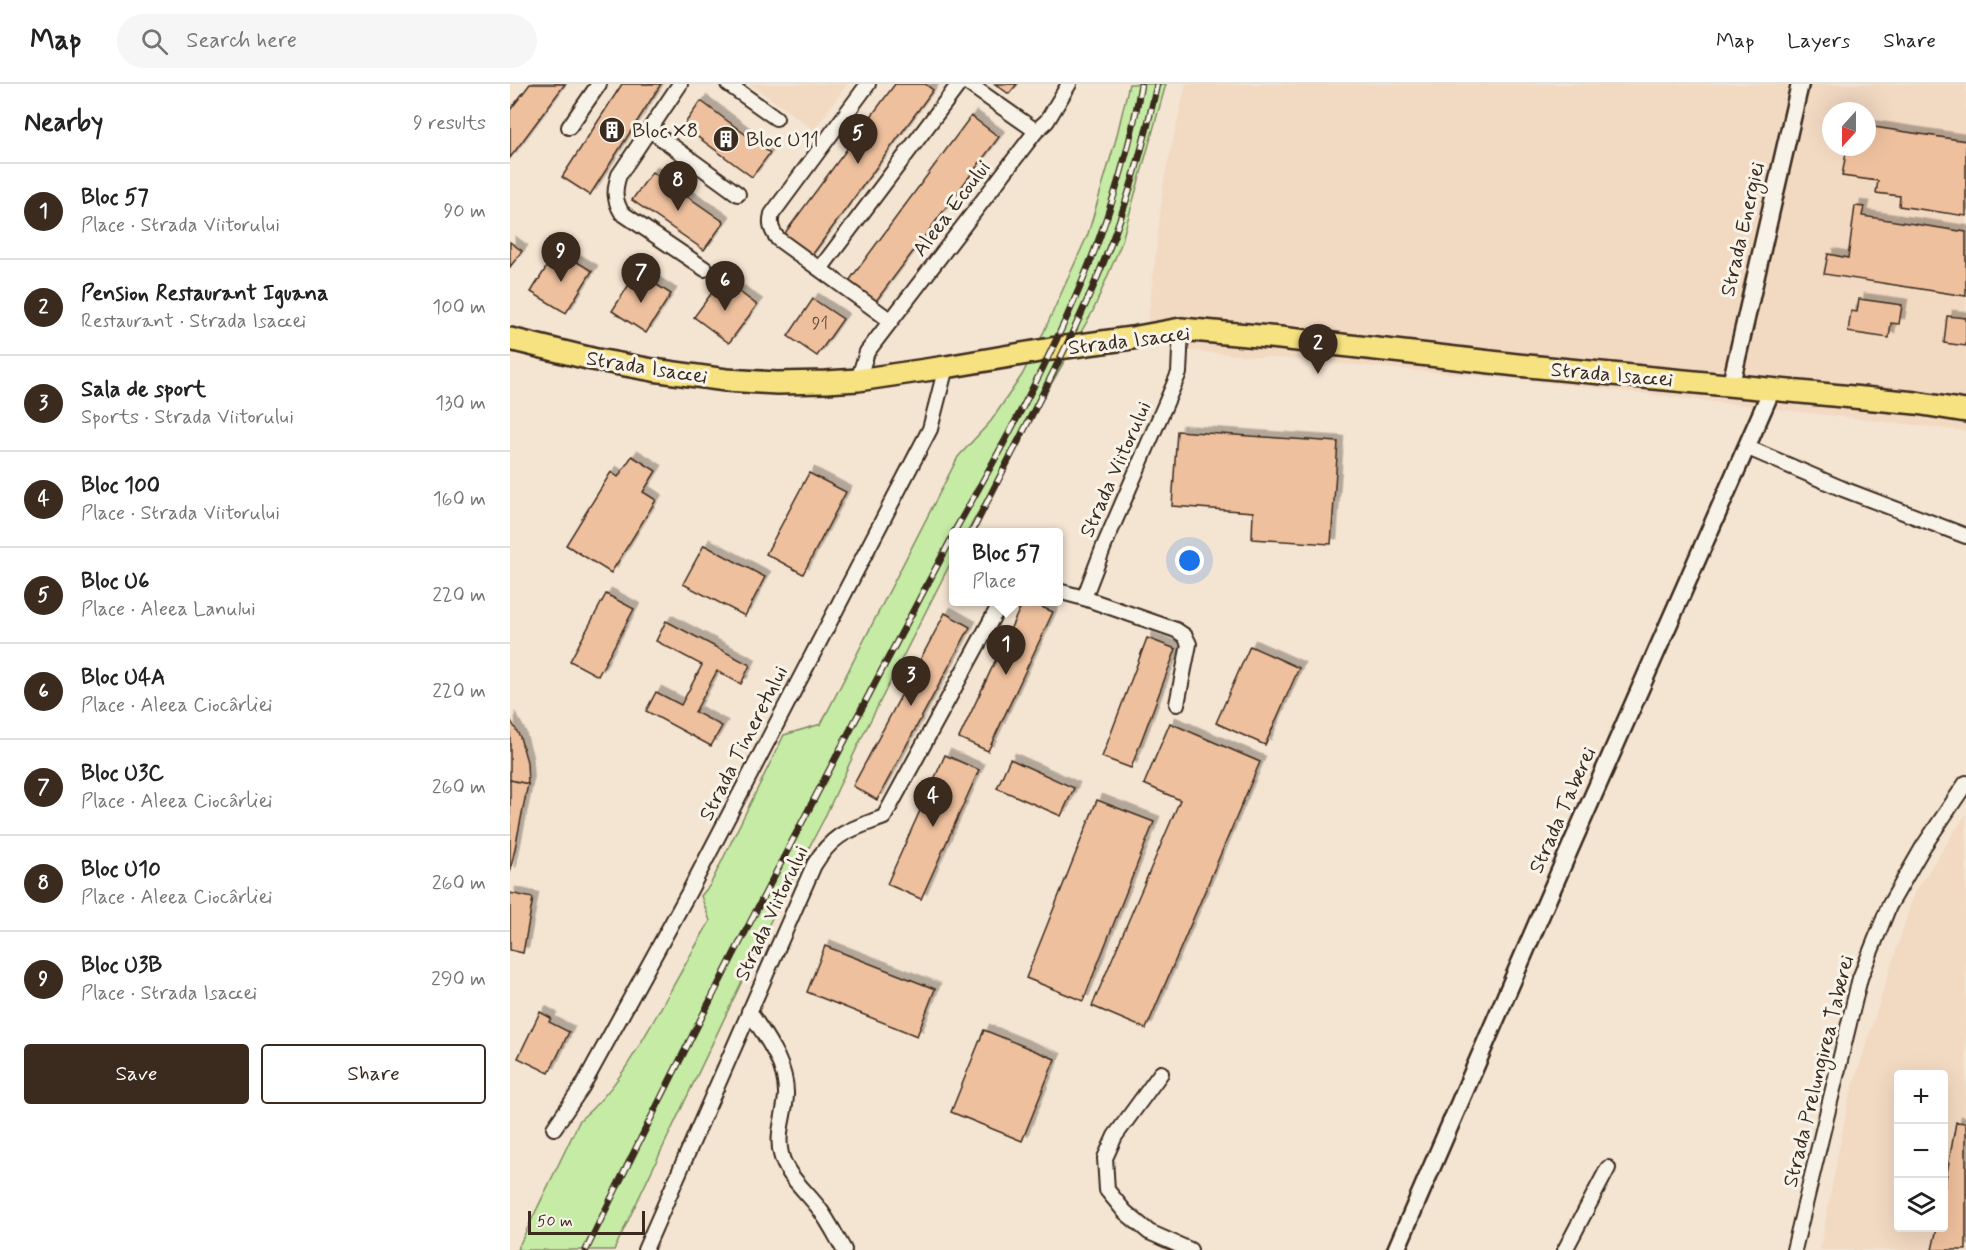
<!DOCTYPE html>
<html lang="en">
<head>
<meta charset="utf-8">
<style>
	body { margin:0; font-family:Mynerve,sans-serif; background:#f6f6f6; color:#222 }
	.controls { position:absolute; right:18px; bottom:18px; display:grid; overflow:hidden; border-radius:6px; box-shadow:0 6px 24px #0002 }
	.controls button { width:54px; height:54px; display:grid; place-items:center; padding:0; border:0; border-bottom:2px solid #e0e0e0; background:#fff; color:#222; font:30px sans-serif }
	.compass { position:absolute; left:1312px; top:18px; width:54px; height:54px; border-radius:50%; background:#fff; box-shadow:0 6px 24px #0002; rotate:201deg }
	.scale { position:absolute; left:18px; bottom:15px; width:117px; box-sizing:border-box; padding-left:6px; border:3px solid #3b2a1e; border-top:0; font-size:16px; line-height:21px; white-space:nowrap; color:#3b2a1e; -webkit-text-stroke:4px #f7f3e8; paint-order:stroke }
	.you { position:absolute; left:680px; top:477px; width:21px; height:21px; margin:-15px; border:4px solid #fff; border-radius:50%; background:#1a73e8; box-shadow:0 0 0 9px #1a73e833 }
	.badge { display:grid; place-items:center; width:39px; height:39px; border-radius:50%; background:#3b2a1e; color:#fff; font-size:20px; font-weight:700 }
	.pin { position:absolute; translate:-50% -50px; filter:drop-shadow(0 2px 3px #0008) }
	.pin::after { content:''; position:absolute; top:32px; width:21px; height:18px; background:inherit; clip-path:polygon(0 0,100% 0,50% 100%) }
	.popup { position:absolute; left:439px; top:444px; width:114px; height:78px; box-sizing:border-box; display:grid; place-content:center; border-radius:6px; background:#fff; filter:drop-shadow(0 2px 4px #0005); font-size:20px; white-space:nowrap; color:#767676 }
	.popup b { font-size:22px; color:#222 }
	.popup::after { content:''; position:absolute; left:50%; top:100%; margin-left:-12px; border:12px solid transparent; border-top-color:#fff }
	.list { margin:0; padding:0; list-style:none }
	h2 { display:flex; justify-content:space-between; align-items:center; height:78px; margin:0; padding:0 24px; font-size:26px }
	h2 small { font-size:20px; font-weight:400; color:#767676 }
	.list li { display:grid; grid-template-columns:39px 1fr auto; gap:18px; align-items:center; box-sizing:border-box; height:96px; padding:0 24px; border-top:2px solid #e0e0e0 }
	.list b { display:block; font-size:22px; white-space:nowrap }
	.list p { margin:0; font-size:20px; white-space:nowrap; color:#767676 }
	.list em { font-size:20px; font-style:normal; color:#767676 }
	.actions { display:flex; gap:12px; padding:18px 24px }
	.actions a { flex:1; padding:14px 0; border:2px solid #3b2a1e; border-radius:6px; text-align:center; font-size:21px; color:#3b2a1e }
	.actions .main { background:#3b2a1e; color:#fff }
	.icon { flex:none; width:33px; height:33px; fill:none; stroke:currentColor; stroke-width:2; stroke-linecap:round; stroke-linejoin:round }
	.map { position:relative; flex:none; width:1456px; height:1166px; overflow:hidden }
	header { display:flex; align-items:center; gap:36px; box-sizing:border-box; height:84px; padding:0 30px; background:#fff; border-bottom:2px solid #e0e0e0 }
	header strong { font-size:28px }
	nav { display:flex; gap:33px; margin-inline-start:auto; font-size:21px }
	.search { width:420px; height:54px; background:#f6f6f6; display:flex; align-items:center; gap:15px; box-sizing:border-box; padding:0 21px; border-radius:33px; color:#767676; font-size:22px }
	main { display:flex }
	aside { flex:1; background:#fff }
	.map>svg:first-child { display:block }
</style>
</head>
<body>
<header>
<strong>Map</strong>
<div class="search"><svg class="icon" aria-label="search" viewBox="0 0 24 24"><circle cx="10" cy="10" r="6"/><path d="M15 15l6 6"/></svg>Search here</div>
<nav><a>Map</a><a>Layers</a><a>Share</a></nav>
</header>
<main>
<aside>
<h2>Nearby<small>9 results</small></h2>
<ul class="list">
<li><span class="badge">1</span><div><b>Bloc 57</b><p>Place · Strada Viitorului</p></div><em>90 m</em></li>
<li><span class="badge">2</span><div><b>Pension Restaurant Iguana</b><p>Restaurant · Strada Isaccei</p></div><em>100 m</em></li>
<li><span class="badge">3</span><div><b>Sala de sport</b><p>Sports · Strada Viitorului</p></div><em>130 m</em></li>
<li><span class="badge">4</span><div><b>Bloc 100</b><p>Place · Strada Viitorului</p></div><em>160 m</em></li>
<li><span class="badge">5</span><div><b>Bloc U6</b><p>Place · Aleea Lanului</p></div><em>220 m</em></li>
<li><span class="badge">6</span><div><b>Bloc U4A</b><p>Place · Aleea Ciocârliei</p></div><em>220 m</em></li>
<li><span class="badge">7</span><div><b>Bloc U3C</b><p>Place · Aleea Ciocârliei</p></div><em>260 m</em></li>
<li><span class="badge">8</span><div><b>Bloc U10</b><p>Place · Aleea Ciocârliei</p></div><em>260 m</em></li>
<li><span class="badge">9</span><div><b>Bloc U3B</b><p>Place · Strada Isaccei</p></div><em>290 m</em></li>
</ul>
<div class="actions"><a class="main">Save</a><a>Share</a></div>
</aside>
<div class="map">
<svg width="1456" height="1166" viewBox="0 0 1456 1166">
	<defs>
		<filter id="shadow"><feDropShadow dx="5.5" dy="-5.5" stdDeviation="0" flood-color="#0004"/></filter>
	</defs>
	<rect width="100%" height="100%" fill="#f4e4d2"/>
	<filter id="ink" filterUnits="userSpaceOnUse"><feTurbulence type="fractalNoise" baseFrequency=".0167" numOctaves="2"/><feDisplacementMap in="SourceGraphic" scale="12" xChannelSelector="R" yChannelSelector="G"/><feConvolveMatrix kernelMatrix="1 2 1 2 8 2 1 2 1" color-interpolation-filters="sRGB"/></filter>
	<g filter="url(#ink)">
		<g fill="#f2d9c2" fill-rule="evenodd">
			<polygon points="240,0 337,0 304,46"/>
			<path d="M 676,0 L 1456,0 L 1456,347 L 1016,296 L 660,265 L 638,238 L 654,96 ZM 1321,27 L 1357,27 L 1357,63 L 1321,63 Z"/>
			<path d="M 1456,730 L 1456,1166 L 1310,1166 L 1338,1018 L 1404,810 ZM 1388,990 L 1434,990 L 1434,1144 L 1388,1144 Z"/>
		</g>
		<path fill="#c5eba5" stroke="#808a62" stroke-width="1.5" d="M 619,0 L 656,0 L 611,160 L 583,227 L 457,448 L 444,448 L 443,474 L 349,659 L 314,735 L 263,832 L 104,1166 L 7,1166 L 70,1036 C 107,1004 124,971 148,929 C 165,899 182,868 200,837 L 191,812 L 200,801 L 274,651 L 311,640 L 448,373 L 481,337 L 512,291 L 531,254 L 578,150 L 606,55 Z"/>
		<g fill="#eec09e" stroke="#3b2a1e" stroke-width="1.5" filter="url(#shadow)">
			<polygon points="20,0 55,0 0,74 0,26"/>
			<polygon points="112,0 151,0 80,111 52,93"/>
			<polygon points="385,0 415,0 423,6 300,174 272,153"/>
			<polygon points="485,0 507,0 499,10"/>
			<polygon points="191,17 260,69 242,93 173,42"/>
			<polygon points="461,32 489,53 363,221 336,201"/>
			<polygon points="1357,42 1456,57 1456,132 1389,122 1390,112 1366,109 1368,97 1332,92 1337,63 1357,63"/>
			<polygon points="142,88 214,138 194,166 122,116"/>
			<polygon points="1345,122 1354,123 1352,132 1456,148 1456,212 1314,190 1318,170 1338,174"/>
			<polygon points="0,158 12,167 0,183"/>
			<polygon points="47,166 82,187 56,229 21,208"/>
			<polygon points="127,188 161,210 136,249 102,227"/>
			<polygon points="212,195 247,221 219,259 184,233"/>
			<polygon points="303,215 333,235 307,272 278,252"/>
			<polygon points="1349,215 1392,221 1389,240 1381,239 1379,254 1338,248 1341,227 1347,228"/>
			<polygon points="1437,232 1456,234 1456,262 1434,259"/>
			<polygon points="667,347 828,358 821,460 742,455 743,428 662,422"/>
			<polygon points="122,372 146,387 133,408 146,416 101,489 56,461 101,388 108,393"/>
			<polygon points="299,389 336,408 293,490 256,470"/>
			<polygon points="194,461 255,493 235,532 173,500"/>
			<polygon points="96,510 124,525 88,592 60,577"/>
			<polygon points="513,518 520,518 543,528 478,667 449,654"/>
			<polygon points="435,529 460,543 367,716 343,702"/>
			<polygon points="156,537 240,581 231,600 207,587 185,628 212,642 201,662 136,627 146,608 171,621 192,581 146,557"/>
			<polygon points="637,554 666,565 621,684 592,673"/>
			<polygon points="740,562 789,584 755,661 706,639"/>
			<polygon points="0,635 10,653 17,678 18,700 0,696"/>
			<polygon points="660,639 750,678 636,945 582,922 670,716 634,700"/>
			<polygon points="435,671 469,686 411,815 377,800"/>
			<polygon points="500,675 564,704 551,732 487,704"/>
			<polygon points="0,696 18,700 0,789"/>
			<polygon points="587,716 644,738 573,917 516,894"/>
			<polygon points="0,809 23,814 13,869 0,866"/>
			<polygon points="315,862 425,905 407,952 297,908"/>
			<polygon points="30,928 41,934 39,938 59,948 39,989 8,974"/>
			<polygon points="474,946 545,975 512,1057 441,1028"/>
			<polygon points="1446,1038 1456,1039 1456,1166 1422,1166 1427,1144 1434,1144 1434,1106"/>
		</g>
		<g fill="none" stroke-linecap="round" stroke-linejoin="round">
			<defs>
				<g id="minor">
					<path d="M 170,0 L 109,91 C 104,106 104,116 112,129 L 195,185"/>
					<polyline points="218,0 266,34"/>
					<path d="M 358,0 L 262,130 C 259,141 262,147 268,155 L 381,237"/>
					<polyline points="459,0 526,47"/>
					<polyline points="59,43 89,0"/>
					<polyline points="140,46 228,110"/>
					<polyline points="310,185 449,0"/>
					<polyline points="348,296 357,268 526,47 537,37 559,0"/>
					<polyline points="1236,363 1333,405 1456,452"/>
					<polyline points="548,507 574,514 594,462 669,289 671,245"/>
					<polyline points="574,514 666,546 675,552 679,560 667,620"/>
					<path d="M 239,927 C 255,952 277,980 276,1011 C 275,1031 266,1050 271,1070 C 275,1090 296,1107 308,1123 C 318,1136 326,1152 334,1166"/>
					<polyline points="651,989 605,1052 595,1074 597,1106 615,1128 639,1148 680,1166"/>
					<polyline points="44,1044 72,1003 179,808 420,345 436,283"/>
					<path d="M 135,1166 L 304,781 C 324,748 340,746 374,733 L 491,518"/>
					<polyline points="1055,1166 1098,1084"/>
					<polyline points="1284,1166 1350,894 1379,822 1413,763 1456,699"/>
				</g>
				<g id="tertiary">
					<polyline points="1221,300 1290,0"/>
					<polyline points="886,1166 1039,812 1262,305"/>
				</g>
				<polyline id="primary" points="0,255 82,275 143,286 216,296 267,299 316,298 348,296 436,283 541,265 622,254 671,245 770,254 1007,281 1406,319 1456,327"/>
			</defs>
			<use href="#minor" stroke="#3b2a1e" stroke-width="18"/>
			<use href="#tertiary" stroke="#3b2a1e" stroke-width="21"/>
			<use href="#primary" stroke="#3b2a1e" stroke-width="26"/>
			<use href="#minor" stroke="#f7f3e8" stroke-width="14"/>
			<use href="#tertiary" stroke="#f7f3e8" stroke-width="16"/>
			<use href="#primary" stroke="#f7e281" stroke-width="21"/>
			<defs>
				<g id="rail">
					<path d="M 444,448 C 523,309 605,160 631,0"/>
					<path d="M 462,448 C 510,351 567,251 605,149 C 623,100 636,51 647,0"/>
					<path d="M 76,1166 C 193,925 318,687 444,450"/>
				</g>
			</defs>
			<use href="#rail" stroke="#3b2a1e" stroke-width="7"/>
			<use href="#rail" stroke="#f7f3e8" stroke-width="4.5" stroke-dasharray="14" stroke-linecap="butt"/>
		</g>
	</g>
	<defs>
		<symbol id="building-disc" viewBox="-11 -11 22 22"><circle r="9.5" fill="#3b2a1e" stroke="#f7f3e8"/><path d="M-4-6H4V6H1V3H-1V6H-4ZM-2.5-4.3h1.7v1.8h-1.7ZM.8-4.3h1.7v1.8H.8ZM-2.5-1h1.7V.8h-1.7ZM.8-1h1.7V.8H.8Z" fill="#fff"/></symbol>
	</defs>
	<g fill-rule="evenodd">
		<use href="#building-disc" x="87" y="31" width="30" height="30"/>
		<use href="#building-disc" x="201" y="40" width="30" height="30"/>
	</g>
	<g text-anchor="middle" stroke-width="6" stroke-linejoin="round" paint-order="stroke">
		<g font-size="18" fill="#68503e">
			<text x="310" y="245">91</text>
		</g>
		<g font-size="21" fill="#3b2a1e" stroke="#f7f3e8" text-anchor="start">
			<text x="122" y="53">Bloc X8</text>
			<text x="236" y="62">Bloc U11</text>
		</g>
		<g font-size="21" fill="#3b2a1e" stroke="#f7f3e8">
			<text transform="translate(441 124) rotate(-53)" y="7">Aleea Ecoului</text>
			<text transform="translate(1232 145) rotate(-77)" y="7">Strada Energiei</text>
			<text transform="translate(619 256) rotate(-7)" y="7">Strada Isaccei</text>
			<text transform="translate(137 283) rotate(9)" y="7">Strada Isaccei</text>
			<text transform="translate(1102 290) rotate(5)" y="7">Strada Isaccei</text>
			<text transform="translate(605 385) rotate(-66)" y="7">Strada Viitorului</text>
			<text transform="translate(233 659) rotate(-63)" y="7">Strada Tineretului</text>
			<text transform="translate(1052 726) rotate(-66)" y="7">Strada Taberei</text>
			<text transform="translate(261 829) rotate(-65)" y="7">Strada Viitorului</text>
			<text transform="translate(1308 987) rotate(-76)" y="7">Strada Prelungirea Taberei</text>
		</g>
	</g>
</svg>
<div class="controls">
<button>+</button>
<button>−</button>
<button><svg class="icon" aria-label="layers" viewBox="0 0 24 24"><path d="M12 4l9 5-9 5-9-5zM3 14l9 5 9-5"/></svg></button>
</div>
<svg class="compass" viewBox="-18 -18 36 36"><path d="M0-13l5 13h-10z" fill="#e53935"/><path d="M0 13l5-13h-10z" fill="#767676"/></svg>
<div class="scale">50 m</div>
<div class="you"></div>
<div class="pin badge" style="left:496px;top:591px">1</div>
<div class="popup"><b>Bloc 57</b>Place</div>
<div class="pin badge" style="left:808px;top:290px">2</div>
<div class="pin badge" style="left:401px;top:622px">3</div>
<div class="pin badge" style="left:423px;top:743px">4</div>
<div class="pin badge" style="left:348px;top:80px">5</div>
<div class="pin badge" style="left:215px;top:227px">6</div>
<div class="pin badge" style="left:131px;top:219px">7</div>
<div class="pin badge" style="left:168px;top:127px">8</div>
<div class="pin badge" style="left:51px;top:198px">9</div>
</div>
</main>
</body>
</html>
